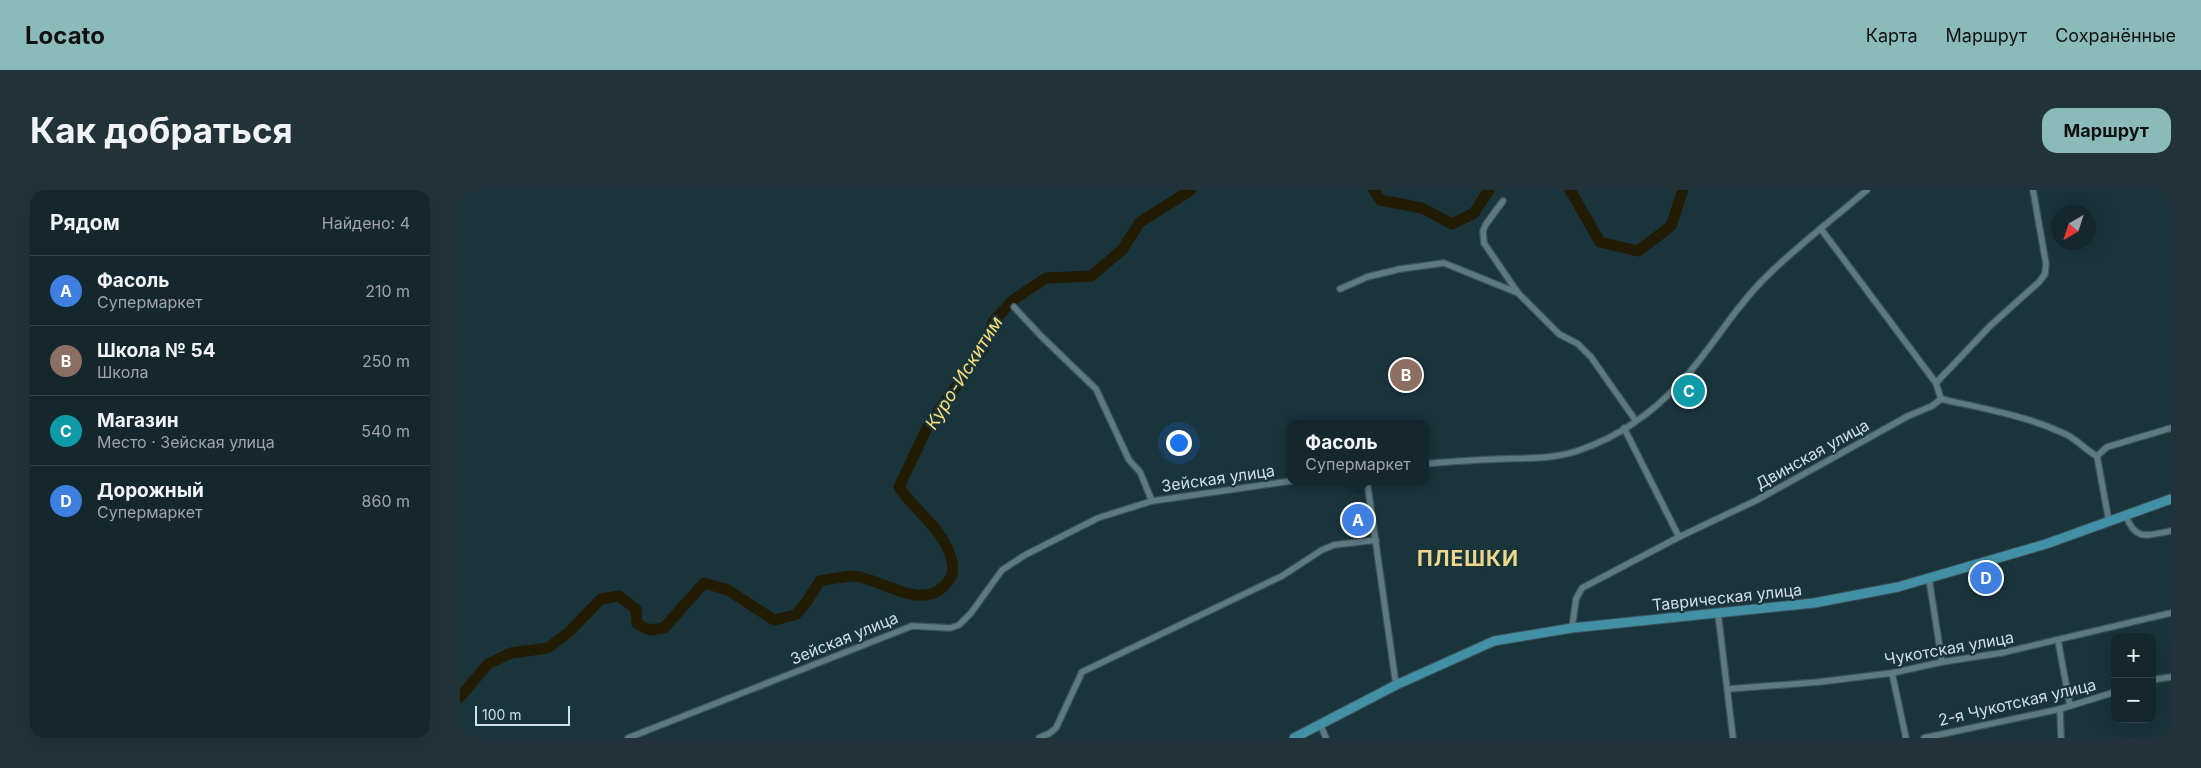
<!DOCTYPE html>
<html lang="ru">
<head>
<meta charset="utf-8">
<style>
	body { margin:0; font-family:Inter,sans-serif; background:#213339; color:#f1f3f6 }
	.controls { position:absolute; right:15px; bottom:15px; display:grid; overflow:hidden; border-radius:10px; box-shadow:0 5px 20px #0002 }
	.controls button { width:45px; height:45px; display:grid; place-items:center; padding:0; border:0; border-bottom:1px solid #334449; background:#14272d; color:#f1f3f6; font:25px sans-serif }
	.compass { position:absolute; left:1591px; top:15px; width:45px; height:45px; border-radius:50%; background:#14272d; box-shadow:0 5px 20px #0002; rotate:219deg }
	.scale { position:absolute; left:15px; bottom:12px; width:95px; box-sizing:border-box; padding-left:5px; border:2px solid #d0dfe4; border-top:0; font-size:14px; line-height:18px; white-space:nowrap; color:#d0dfe4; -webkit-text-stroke:4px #1a343c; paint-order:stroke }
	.you { position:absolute; left:718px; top:252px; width:18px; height:18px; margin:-12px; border:4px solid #fff; border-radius:50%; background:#1a73e8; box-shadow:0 0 0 8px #1a73e833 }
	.badge { display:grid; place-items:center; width:32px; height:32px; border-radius:50%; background:#8bbbb9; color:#fff; font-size:16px; font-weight:700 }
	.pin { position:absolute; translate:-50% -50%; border:2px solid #fff; box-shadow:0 1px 5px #0006 }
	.popup { position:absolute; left:827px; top:230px; width:142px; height:65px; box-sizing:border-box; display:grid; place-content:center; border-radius:10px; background:#14272d; filter:drop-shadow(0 1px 4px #0005); font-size:16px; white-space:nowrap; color:#9da5aa }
	.popup b { font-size:19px; color:#f1f3f6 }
	.popup::after { content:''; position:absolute; left:50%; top:100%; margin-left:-10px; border:10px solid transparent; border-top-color:#14272d }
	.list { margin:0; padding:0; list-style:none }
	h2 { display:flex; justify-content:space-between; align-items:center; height:65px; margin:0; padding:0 20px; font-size:21px }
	h2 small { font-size:16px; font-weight:400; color:#9da5aa }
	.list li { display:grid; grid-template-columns:32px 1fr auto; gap:15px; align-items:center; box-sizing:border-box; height:70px; padding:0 20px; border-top:1px solid #334449 }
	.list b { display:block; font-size:19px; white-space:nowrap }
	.list p { margin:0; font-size:16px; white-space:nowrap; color:#9da5aa }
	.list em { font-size:16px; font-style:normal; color:#9da5aa }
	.map { position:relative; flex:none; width:1711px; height:548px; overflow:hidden; border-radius:15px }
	header { display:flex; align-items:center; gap:30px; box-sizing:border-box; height:70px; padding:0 25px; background:#8bbbb9; color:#111 }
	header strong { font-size:24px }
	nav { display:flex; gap:28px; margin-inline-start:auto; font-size:18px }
	.intro { display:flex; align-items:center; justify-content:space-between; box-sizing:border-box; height:120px; padding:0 30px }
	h1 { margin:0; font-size:35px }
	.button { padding:12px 22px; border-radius:15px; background:#8bbbb9; color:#111; font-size:18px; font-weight:700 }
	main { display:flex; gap:30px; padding:0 30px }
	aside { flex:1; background:#14272d; border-radius:15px; box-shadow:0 5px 20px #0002 }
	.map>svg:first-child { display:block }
</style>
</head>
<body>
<header>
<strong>Locato</strong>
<nav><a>Карта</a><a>Маршрут</a><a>Сохранённые</a></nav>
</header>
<div class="intro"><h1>Как добраться</h1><a class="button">Маршрут</a></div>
<main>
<aside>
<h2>Рядом<small>Найдено: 4</small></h2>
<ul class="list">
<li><span class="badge" style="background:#3f7fe0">A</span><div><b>Фасоль</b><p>Супермаркет</p></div><em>210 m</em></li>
<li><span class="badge" style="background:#8d6e63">B</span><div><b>Школа № 54</b><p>Школа</p></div><em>250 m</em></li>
<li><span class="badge" style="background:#0f9aa8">C</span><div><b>Магазин</b><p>Место · Зейская улица</p></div><em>540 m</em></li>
<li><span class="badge" style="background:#3f7fe0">D</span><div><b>Дорожный</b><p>Супермаркет</p></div><em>860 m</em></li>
</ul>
</aside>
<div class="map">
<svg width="1711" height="548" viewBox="0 0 1711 548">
	<rect width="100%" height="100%" fill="#1a343c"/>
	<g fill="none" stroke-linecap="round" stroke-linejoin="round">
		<g stroke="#221c05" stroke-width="11">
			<polyline points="914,0 920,10 962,18 992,34 1014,23 1029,0"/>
			<polyline points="1110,0 1140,52 1178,61 1211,36 1223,0"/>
			<path d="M 0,507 L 28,474 L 51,463 L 88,458 L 109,442 L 141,409 L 159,406 L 176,419 L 177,434 L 190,440 L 204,438 L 244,393 L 268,400 L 314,430 L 335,425 L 343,417 L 360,391 C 371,389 384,386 394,386 C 424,389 465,426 490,389 C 498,377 487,355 479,344 C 468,328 451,315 439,297 L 469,234 L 523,159 L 533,132 L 553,110 L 586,88 L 631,86 L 662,60 L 680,32 L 731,0"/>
		</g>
		<defs>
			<g id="minor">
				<polyline points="1043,11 1026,34 1023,41 1024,53 1058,103 1099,144 1118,154 1131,167 1176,231"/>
				<polyline points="1361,39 1476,193 1481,209"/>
				<polyline points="880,99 907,87 940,79 984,73 1058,103"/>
				<polyline points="554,117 581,146 636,199 669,270 680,282 692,311"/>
				<polyline points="1476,193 1530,136 1579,92 1585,84 1586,74 1573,0"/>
				<polyline points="1164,238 1219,347"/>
				<polyline points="1637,266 1647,257 1711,238"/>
				<path d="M 966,274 C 991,271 1016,270 1041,269 C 1068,268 1095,269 1120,260 C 1158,247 1193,222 1220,193 C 1251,160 1273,119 1306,87 C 1337,56 1373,29 1407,0"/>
				<polyline points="907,291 936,495"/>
				<path d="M 1666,326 C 1676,352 1687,345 1711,341"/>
				<polyline points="1469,389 1482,472"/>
				<polyline points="1258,423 1273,548"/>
				<path d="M 1112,438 L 1116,409 L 1122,398 L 1219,347 L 1297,310 L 1448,226 L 1472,216 L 1481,209 C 1521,218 1568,226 1605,244 C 1617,249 1625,260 1637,266 L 1649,332"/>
				<polyline points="1598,450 1610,516"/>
				<polyline points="1432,483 1446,548"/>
				<polyline points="1692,490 1711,487"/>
				<polyline points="1268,499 1359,492 1432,483 1482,472 1541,463 1711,423"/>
				<polyline points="1600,519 1601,548"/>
				<polyline points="861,536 866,548"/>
				<polyline points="168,548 452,436 490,438 499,435 511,423 542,380 565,365 638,328 692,311 831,291"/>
				<polyline points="579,548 590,543 596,538 622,482 822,386 862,360 874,355 916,350"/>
				<polyline points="1464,548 1600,519 1655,502"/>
				<polyline points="1708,548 1711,547"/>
			</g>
			<polyline id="primary" points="834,548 936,495 1034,451 1112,438 1354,413 1438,397 1586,354 1711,309"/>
		</defs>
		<use href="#minor" stroke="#3c5259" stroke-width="8"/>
		<use href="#primary" stroke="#3c5259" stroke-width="11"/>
		<use href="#minor" stroke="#5d7982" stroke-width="5.5"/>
		<use href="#primary" stroke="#4190a5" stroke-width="9"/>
	</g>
	<g text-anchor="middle" stroke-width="4.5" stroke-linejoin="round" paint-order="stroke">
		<g font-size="16" fill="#d0dfe4" stroke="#1a343c">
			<text transform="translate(1352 264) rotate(-29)" y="6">Двинская улица</text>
			<text transform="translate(758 288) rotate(-8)" y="6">Зейская улица</text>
			<text transform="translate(1267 407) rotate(-6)" y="6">Таврическая улица</text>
			<text transform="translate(384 448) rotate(-22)" y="6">Зейская улица</text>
			<text transform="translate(1489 458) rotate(-10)" y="6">Чукотская улица</text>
			<text transform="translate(1557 512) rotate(-13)" y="6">2-я Чукотская улица</text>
		</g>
		<g font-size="18" font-style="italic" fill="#fade76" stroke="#1a343c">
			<text transform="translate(504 183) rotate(-58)" y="6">Куро-Искитим</text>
		</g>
		<g font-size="21" font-weight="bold" letter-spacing="1" fill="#ecd78a" stroke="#1a343c">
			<text x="1008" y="376">ПЛЕШКИ</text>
		</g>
	</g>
</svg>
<div class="controls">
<button>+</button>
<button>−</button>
</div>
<svg class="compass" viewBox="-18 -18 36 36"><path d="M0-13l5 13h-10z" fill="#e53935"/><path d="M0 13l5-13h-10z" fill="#9da5aa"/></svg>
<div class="scale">100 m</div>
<div class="you"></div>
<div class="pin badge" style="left:898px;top:330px;background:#3f7fe0">A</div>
<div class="popup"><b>Фасоль</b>Супермаркет</div>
<div class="pin badge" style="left:946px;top:185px;background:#8d6e63">B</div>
<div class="pin badge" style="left:1229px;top:201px;background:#0f9aa8">C</div>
<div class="pin badge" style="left:1526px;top:388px;background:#3f7fe0">D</div>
</div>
</main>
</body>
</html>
